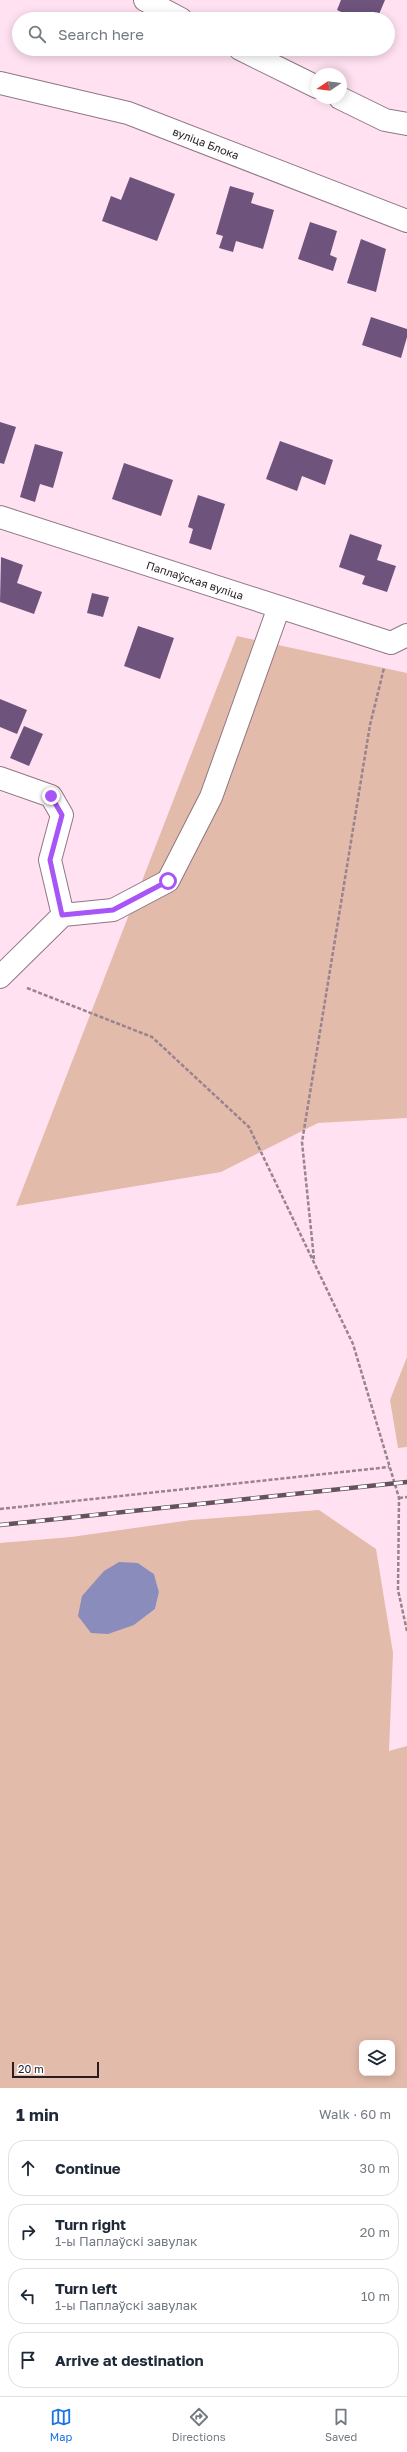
<!DOCTYPE html>
<html lang="en">
<head>
<meta charset="utf-8">
<style>
  :root { --surface:#fff; --page:#f6f6f7; --text:#1f2937; --muted:#747a83; --line:#e0e1e3; --accent:#1a73e8 }
  body { margin:0; font-family:"Golos Text",sans-serif; background:var(--page); color:var(--text) }
  .controls { position:absolute; right:12px; bottom:12px; display:grid; overflow:hidden; border-radius:8px; box-shadow:0 2px 10px #0003 }
  .controls button { width:36px; height:36px; display:grid; place-items:center; padding:0; border:0; border-bottom:1px solid var(--line); background:var(--surface); color:var(--text); font:20px sans-serif }
  .compass { position:absolute; left:311px; top:68px; width:36px; height:36px; border-radius:50%; background:var(--surface); box-shadow:0 2px 10px #0003; rotate:257deg }
  .scale { position:absolute; left:12px; bottom:10px; width:87px; box-sizing:border-box; padding-left:4px; border:2px solid #271c22; border-top:0; font-size:11px; line-height:14px; white-space:nowrap; color:#271c22; -webkit-text-stroke:3px #fff; paint-order:stroke }
  .stop { position:absolute; width:12px; height:12px; margin:-9px; border:3px solid #a855f7; border-radius:50%; background:#fff }
  .stop.end { background:#a855f7; border-color:#fff; box-shadow:0 1px 4px #0008 }
  .list { margin:0; padding:0; list-style:none }
  h2 { display:flex; justify-content:space-between; align-items:center; height:52px; margin:0; padding:0 16px; font-size:17px }
  h2 small { font-size:13px; font-weight:400; color:var(--muted) }
  .list li { display:grid; grid-template-columns:26px 1fr auto; gap:12px; align-items:center; box-sizing:border-box; height:56px; margin:0 8px 8px; padding:0 8px; border:1px solid var(--line); border-radius:16px }
  .list b { display:block; font-size:15px; white-space:nowrap }
  .list p { margin:0; font-size:13px; white-space:nowrap; color:var(--muted) }
  .list em { font-size:13px; font-style:normal; color:var(--muted) }
  .icon { flex:none; width:22px; height:22px; fill:none; stroke:currentColor; stroke-width:2; stroke-linecap:round; stroke-linejoin:round }
  .map { position:relative; flex:none; width:407px; height:2088px; overflow:hidden }
  .search { position:absolute; background:var(--surface); box-shadow:0 2px 10px #0003; left:12px; right:12px; top:12px; height:44px; display:flex; align-items:center; gap:10px; box-sizing:border-box; padding:0 14px; border-radius:22px; color:var(--muted); font-size:15px }
  .sheet { height:308px; background:var(--surface) }
  nav { display:flex; justify-content:space-around; align-items:center; box-sizing:border-box; height:56px; border-top:1px solid var(--line); background:var(--surface); font-size:11px; color:var(--muted) }
  nav a { display:grid; justify-items:center; gap:2px }
  nav .on { color:var(--accent) }
  .map>svg:first-child { display:block }
  .green { fill:#e3bbab; fill-rule:evenodd }
  .water { fill:#8a8cbc }
  .building { fill:#6e537d }
  .lines { fill:none; stroke-linecap:round; stroke-linejoin:round }
  .street-casing { stroke:#907685; stroke-width:24 }
  .path { stroke:#98838e; stroke-width:2.5; stroke-dasharray:4 2; stroke-linecap:butt }
  .street { stroke:#fff; stroke-width:22 }
  .rail-casing { stroke:#64535c; stroke-width:4.5 }
  .rail { stroke:#fff; stroke-width:3; stroke-dasharray:9; stroke-linecap:butt }
  .route { stroke:#a855f7; stroke-width:5 }
  .labels { text-anchor:middle; dominant-baseline:central; stroke-width:4; stroke-linejoin:round; paint-order:stroke }
  .street-label { font-size:11px; fill:#271c22; stroke:#fff }
</style>
</head>
<body>
<div class="map">
<svg width="407" height="2088" viewBox="0 0 407 2088">
  <rect width="100%" height="100%" fill="#ffe1f2"/>
  <path class="green" d="M237 636 407 673V1118L318 1123 221 1172 16 1206Z
    M407 1357V1447L398 1448 390 1400Z
    M319 1510 376 1549 393 1653 389 1751 407 1746V2088H0V1543L71 1537 191 1520ZM138 1563 154 1574 159 1592 155 1609 134 1625ZM362 2043H392V2073H362Z"/>
  <path class="water" d="M119 1562 138 1563 154 1574 159 1592 155 1609 134 1625 108 1634 91 1633 78 1616 82 1596 104 1571Z"/>
  <path class="building" d="M341 0H385L377 19H356L337 10Z
    M130 177 175 194 157 241 102 221 111 196 121 200Z
    M230 186 254 193 251 203 274 210 263 249 236 241 233 252 219 248 223 236 216 234Z
    M310 222 337 231 330 255 337 258 333 271 298 259Z
    M361 239 386 249 376 292 347 283Z
    M371 317 407 329V337L401 358 362 345Z
    M0 422 16 427 4 464 0 463Z
    M280 441 333 460 325 485 302 476 297 491 266 479Z
    M35 444 63 452 53 488 40 484 35 502 20 497Z
    M124 463 173 480 161 516 112 499Z
    M198 495 225 504 211 550 189 543 193 529 188 527Z
    M350 534 382 545 377 560 396 566 387 592 362 584 365 576 339 567Z
    M1 557 23 565 17 583 42 592 34 614 0 602Z
    M92 593 109 597 103 617 87 613Z
    M138 626 174 638 160 679 124 666Z
    M0 699 27 710 17 734 0 727Z
    M24 726 43 734 29 766 10 758Z"/>
  <g class="lines">
    <g class="street-casing">
      <path id="street" d="M145 0 181 19
        M240 49 317 87
        M0 83 128 113 407 221
        M340 98 385 120 407 124
        M0 517 391 643 407 635
        M0 778 51 796 62 815 50 860 63 915 0 977
        M63 915 113 910 168 881 211 797 279 607"/>
    </g>
    <path class="path" d="M27 988 152 1037 249 1127 353 1344 399 1498 398 1590 407 1631
      M314 1259 302 1142 370 725 384 668
      M399 1498 407 1497
      M0 1509 389 1467"/>
    <use href="#street" class="street"/>
    <g class="rail-casing">
      <path id="rail" d="M0 1525 407 1482"/>
    </g>
    <use href="#rail" class="rail"/>
  </g>
  <g class="lines">
    <path class="route" d="M51 796 62 815 50 860 62 915 113 910 168 881"/>
  </g>
  <g class="labels">
    <g class="street-label">
      <text transform="translate(206 143) rotate(21)">вуліца Блока</text>
      <text transform="translate(195 580) rotate(18)">Паплаўская вуліца</text>
    </g>
  </g>
</svg>
<div class="controls">
<button><svg class="icon" aria-label="layers" viewBox="0 0 24 24"><path d="M12 4l9 5-9 5-9-5zM3 14l9 5 9-5"/></svg></button>
</div>
<svg class="compass" viewBox="-18 -18 36 36"><path d="M0-13l5 13h-10z" fill="#e53935"/><path d="M0 13l5-13h-10z" fill="#747a83"/></svg>
<div class="scale">20 m</div>
<div class="stop" style="left:168px;top:881px"></div>
<div class="stop end" style="left:51px;top:796px"></div>
<div class="search"><svg class="icon" aria-label="search" viewBox="0 0 24 24"><circle cx="10" cy="10" r="6"/><path d="M15 15l6 6"/></svg>Search here</div>
</div>
<section class="sheet">
<h2>1 min<small>Walk · 60 m</small></h2>
<ul class="list">
<li><svg class="icon" aria-label="ahead" viewBox="0 0 24 24"><path d="M12 20V5M6 11l6-6 6 6"/></svg><div><b>Continue</b></div><em>30 m</em></li>
<li><svg class="icon" aria-label="right" viewBox="0 0 24 24"><path d="M7 20v-9h11M14 6l5 5-5 5"/></svg><div><b>Turn right</b><p>1-ы Паплаўскі завулак</p></div><em>20 m</em></li>
<li><svg class="icon" aria-label="left" viewBox="0 0 24 24"><path d="M17 20v-9H6M10 6l-5 5 5 5"/></svg><div><b>Turn left</b><p>1-ы Паплаўскі завулак</p></div><em>10 m</em></li>
<li><svg class="icon" aria-label="arrive" viewBox="0 0 24 24"><path d="M6 21V4h12l-3 4 3 4H6"/></svg><div><b>Arrive at destination</b></div></li>
</ul>
</section>
<nav>
<a class="on"><svg class="icon" aria-label="map" viewBox="0 0 24 24"><path d="M3 6l6-2 6 2 6-2v14l-6 2-6-2-6 2zM9 4v14M15 6v14"/></svg>Map</a>
<a><svg class="icon" aria-label="directions" viewBox="0 0 24 24"><path d="M12 3l9 9-9 9-9-9zM9 14v-3h6M13 9l2 2-2 2"/></svg>Directions</a>
<a><svg class="icon" aria-label="saved" viewBox="0 0 24 24"><path d="M7 4h10v16l-5-4-5 4z"/></svg>Saved</a>
</nav>
</body>
</html>
